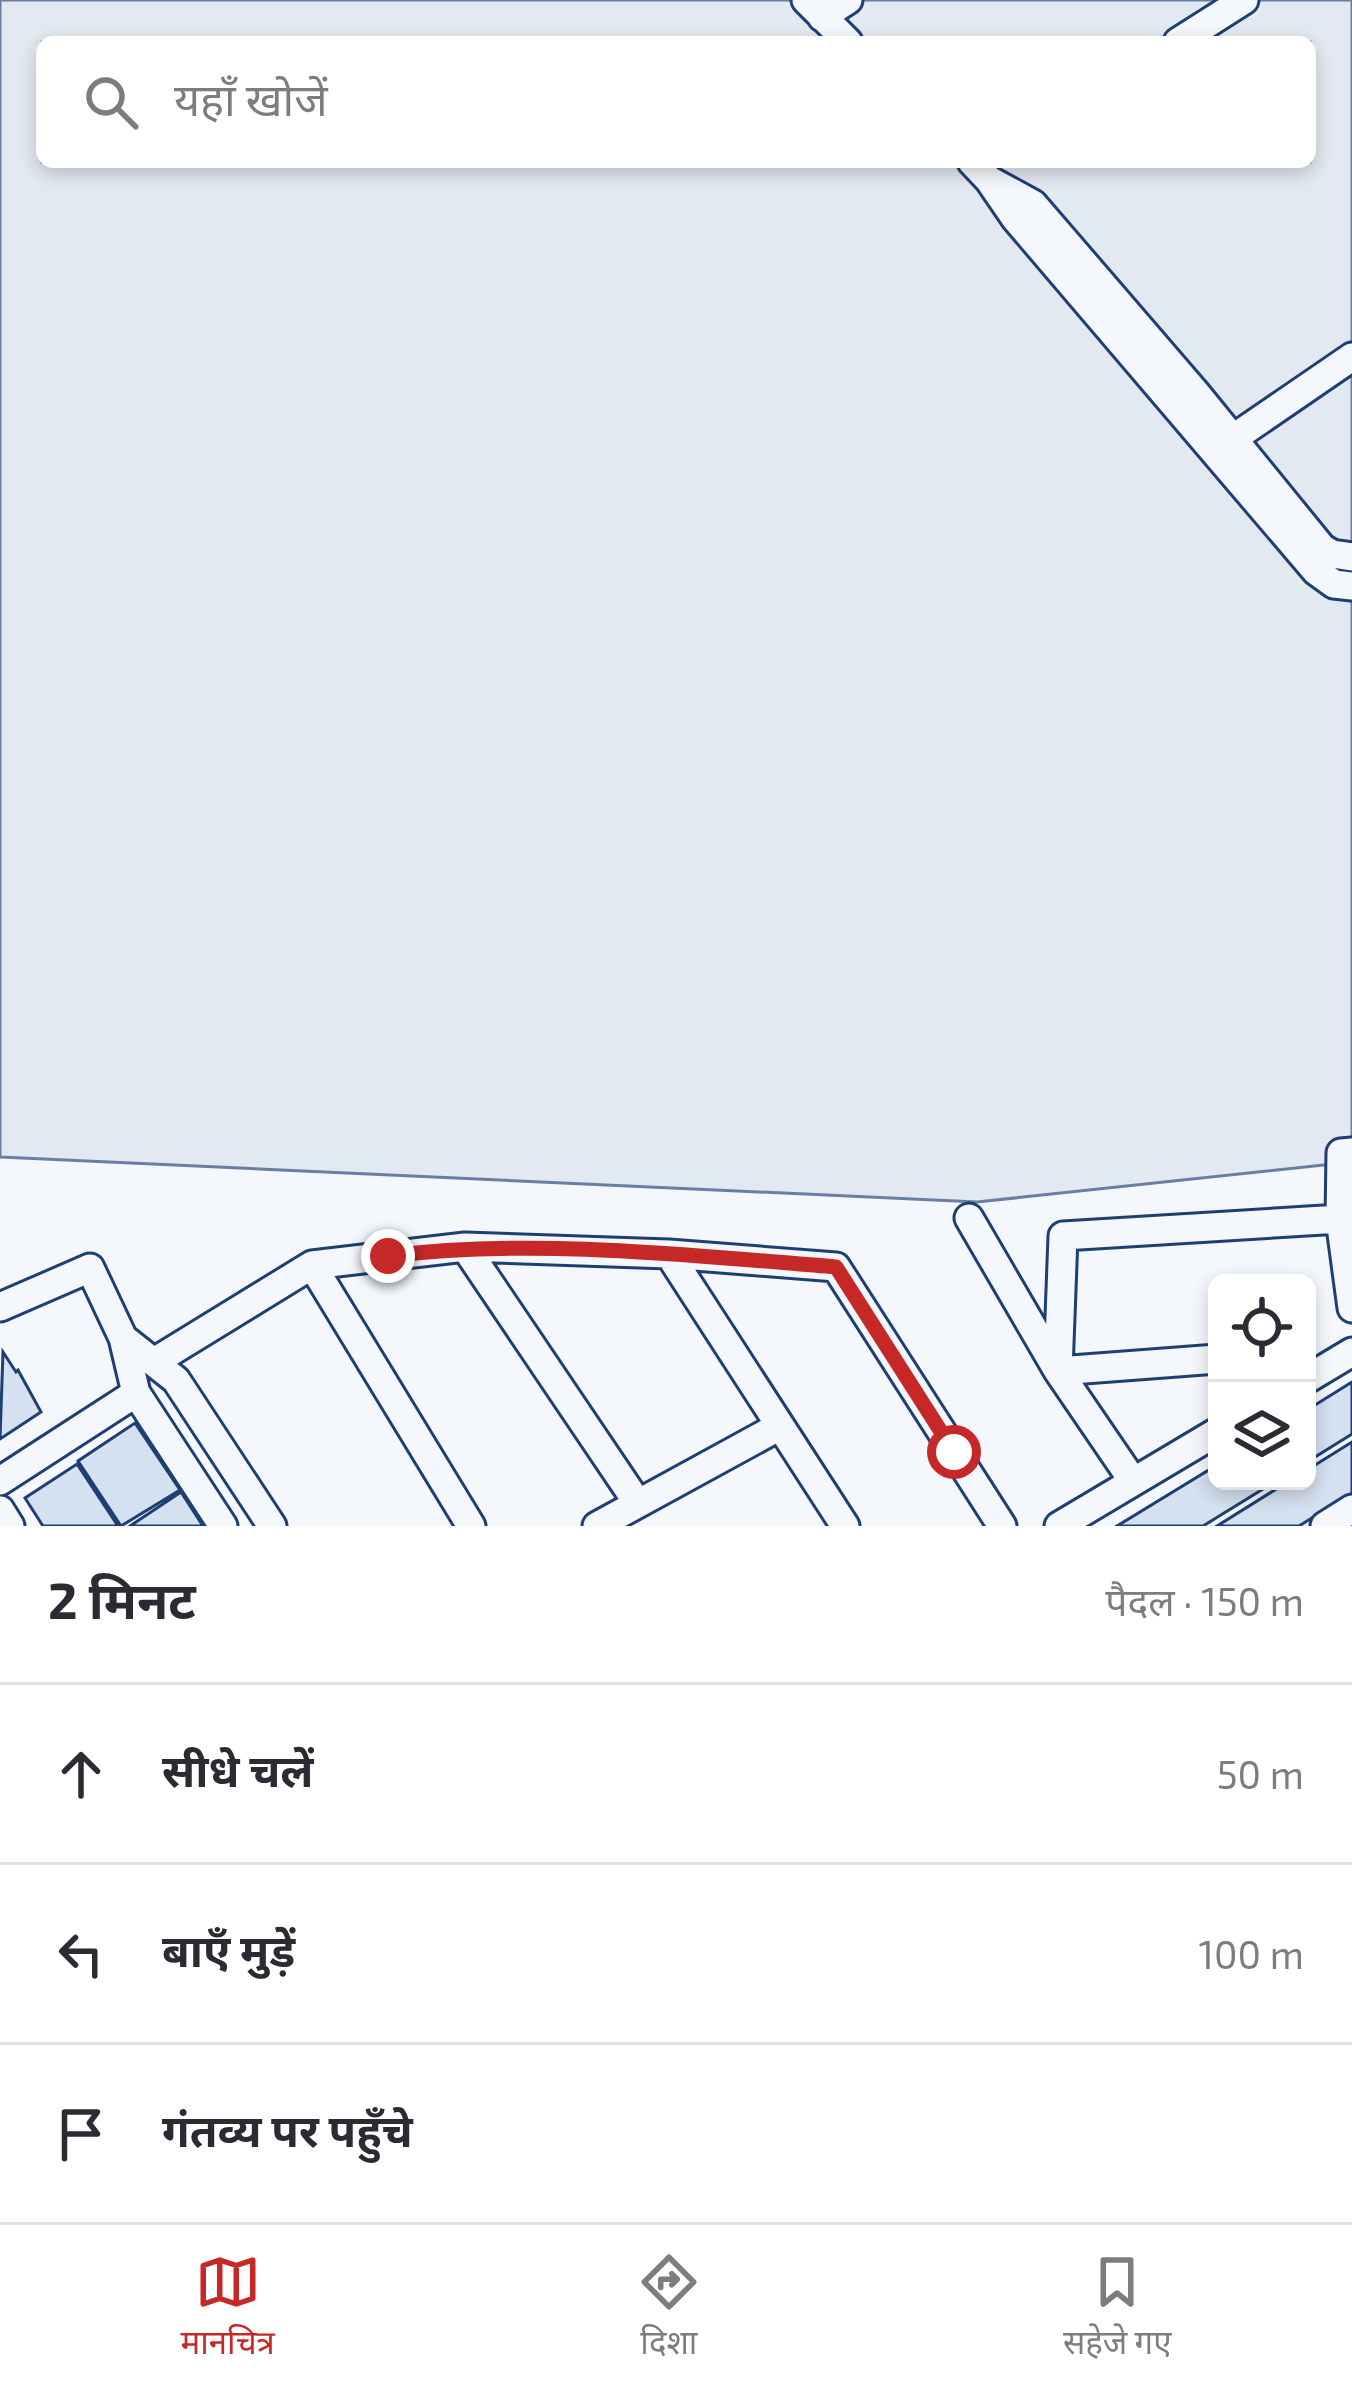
<!DOCTYPE html>
<html lang="hi">
<head>
<meta charset="utf-8">
<style>
  :root { --surface:#fff; --page:#f7f7f7; --text:#2b2b33; --muted:#7c7c81; --line:#e1e1e2; --accent:#c62828 }
  body { margin:0; font-family:"Exo 2","Noto Sans Devanagari",sans-serif; background:var(--page); color:var(--text) }
  .controls { position:absolute; right:36px; bottom:36px; display:grid; overflow:hidden; border-radius:18px; box-shadow:0 6px 18px #0003 }
  .controls button { width:108px; height:108px; display:grid; place-items:center; padding:0; border:0; border-bottom:3px solid var(--line); background:var(--surface); color:var(--text); font:60px sans-serif }
  .stop { position:absolute; width:36px; height:36px; margin:-27px; border:9px solid #c62828; border-radius:50%; background:#fff }
  .stop.end { background:#c62828; border-color:#fff; box-shadow:0 3px 12px #0008 }
  .list { margin:0; padding:0; list-style:none }
  h2 { display:flex; justify-content:space-between; align-items:center; height:156px; margin:0; padding:0 48px; font-size:51px }
  h2 small { font-size:39px; font-weight:400; color:var(--muted) }
  .list li { display:grid; grid-template-columns:78px 1fr auto; gap:36px; align-items:center; box-sizing:border-box; height:180px; padding:0 48px; border-top:3px solid var(--line) }
  .list b { display:block; font-size:45px; white-space:nowrap }
  .list em { font-size:39px; font-style:normal; color:var(--muted) }
  .icon { flex:none; width:66px; height:66px; fill:none; stroke:currentColor; stroke-width:2; stroke-linecap:round; stroke-linejoin:round }
  .map { position:relative; flex:none; width:1352px; height:1526px; overflow:hidden }
  .search { position:absolute; background:var(--surface); box-shadow:0 6px 18px #0003; left:36px; right:36px; top:36px; height:132px; display:flex; align-items:center; gap:30px; box-sizing:border-box; padding:0 42px; border-radius:18px; color:var(--muted); font-size:45px }
  .sheet { height:696px; background:var(--surface) }
  nav { display:flex; justify-content:space-around; align-items:center; box-sizing:border-box; height:168px; border-top:3px solid var(--line); background:var(--surface); font-size:33px; color:var(--muted) }
  nav a { display:grid; justify-items:center; gap:6px }
  nav .on { color:var(--accent) }
  .map>svg:first-child { display:block }
  .green { fill:#e3e9f0; stroke:#687fa3; stroke-width:3; fill-rule:evenodd }
  .building { fill:#d5e0f0; stroke:#1d3f73; stroke-width:3 }
  .lines { fill:none; stroke-linecap:round; stroke-linejoin:round }
  .street-casing { stroke:#1d3f73; stroke-width:33 }
  .street { stroke:#f4f7fb; stroke-width:27 }
  .route { stroke:#c62828; stroke-width:15 }
</style>
</head>
<body>
<div class="map">
<svg width="1352" height="1526" viewBox="0 0 1352 1526">
  <rect width="100%" height="100%" fill="#f4f7fb"/>
  <path class="green" d="M0 0H1352V1162L977 1202 0 1157ZM42 42H1310V162H42Z"/>
  <path class="building" d="M3 1352 16 1372 18 1370 41 1412 0 1439Z
    M1352 1382V1434L1307 1462V1410Z
    M135 1423 180 1490 121 1526 78 1461Z
    M1352 1442V1493L1299 1526H1217L1289 1481H1307V1470Z
    M77 1464 118 1526H43L25 1498Z
    M1217 1465V1481H1276L1203 1526H1117Z
    M181 1492 203 1526H130Z"/>
  <g class="lines">
    <g class="street-casing">
      <path id="street" d="M806 0 848 42
        M822 17 848 0
        M1178 42 1244 0
        M972 162 989 180 1015 218 1316 571 1334 584 1352 586
        M989 180 1033 204 1195 392 1322 548 1332 554 1352 557
        M1222 446 1352 357
        M1352 1152 1341 1153 1340 1219 1352 1308
        M969 1218 1058 1371 1133 1481
        M465 1247 637 1502
        M669 1254 845 1526
        M0 1307 90 1268 123 1338 136 1393 223 1526
        M123 1338 176 1380 272 1526
        M1217 1359 1058 1371 1063 1236 1340 1219
        M154 1362 312 1265
        M1307 1379 1352 1352
        M0 1481 136 1393
        M0 1510 10 1526
        M471 1526 312 1265 465 1247 669 1254 836 1267 1002 1526
        M597 1526 780 1426
        M1059 1526 1217 1432
        M1325 1526 1352 1509"/>
    </g>
    <use href="#street" class="street"/>
  </g>
  <g class="lines">
    <path class="route" d="M388 1256C536 1238 688 1255 836 1267L954 1452"/>
  </g>
</svg>
<div class="controls">
<button><svg class="icon" aria-label="locate" viewBox="0 0 24 24"><circle cx="12" cy="12" r="6"/><path d="M12 2v4M12 18v4M2 12h4M18 12h4"/></svg></button>
<button><svg class="icon" aria-label="layers" viewBox="0 0 24 24"><path d="M12 4l9 5-9 5-9-5zM3 14l9 5 9-5"/></svg></button>
</div>
<div class="stop" style="left:954px;top:1452px"></div>
<div class="stop end" style="left:388px;top:1256px"></div>
<div class="search"><svg class="icon" aria-label="search" viewBox="0 0 24 24"><circle cx="10" cy="10" r="6"/><path d="M15 15l6 6"/></svg>यहाँ खोजें</div>
</div>
<section class="sheet">
<h2>2 मिनट<small>पैदल · 150 m</small></h2>
<ul class="list">
<li><svg class="icon" aria-label="ahead" viewBox="0 0 24 24"><path d="M12 20V5M6 11l6-6 6 6"/></svg><div><b>सीधे चलें</b></div><em>50 m</em></li>
<li><svg class="icon" aria-label="left" viewBox="0 0 24 24"><path d="M17 20v-9H6M10 6l-5 5 5 5"/></svg><div><b>बाएँ मुड़ें</b></div><em>100 m</em></li>
<li><svg class="icon" aria-label="arrive" viewBox="0 0 24 24"><path d="M6 21V4h12l-3 4 3 4H6"/></svg><div><b>गंतव्य पर पहुँचे</b></div></li>
</ul>
</section>
<nav>
<a class="on"><svg class="icon" aria-label="map" viewBox="0 0 24 24"><path d="M3 6l6-2 6 2 6-2v14l-6 2-6-2-6 2zM9 4v14M15 6v14"/></svg>मानचित्र</a>
<a><svg class="icon" aria-label="directions" viewBox="0 0 24 24"><path d="M12 3l9 9-9 9-9-9zM9 14v-3h6M13 9l2 2-2 2"/></svg>दिशा</a>
<a><svg class="icon" aria-label="saved" viewBox="0 0 24 24"><path d="M7 4h10v16l-5-4-5 4z"/></svg>सहेजे गए</a>
</nav>
</body>
</html>
